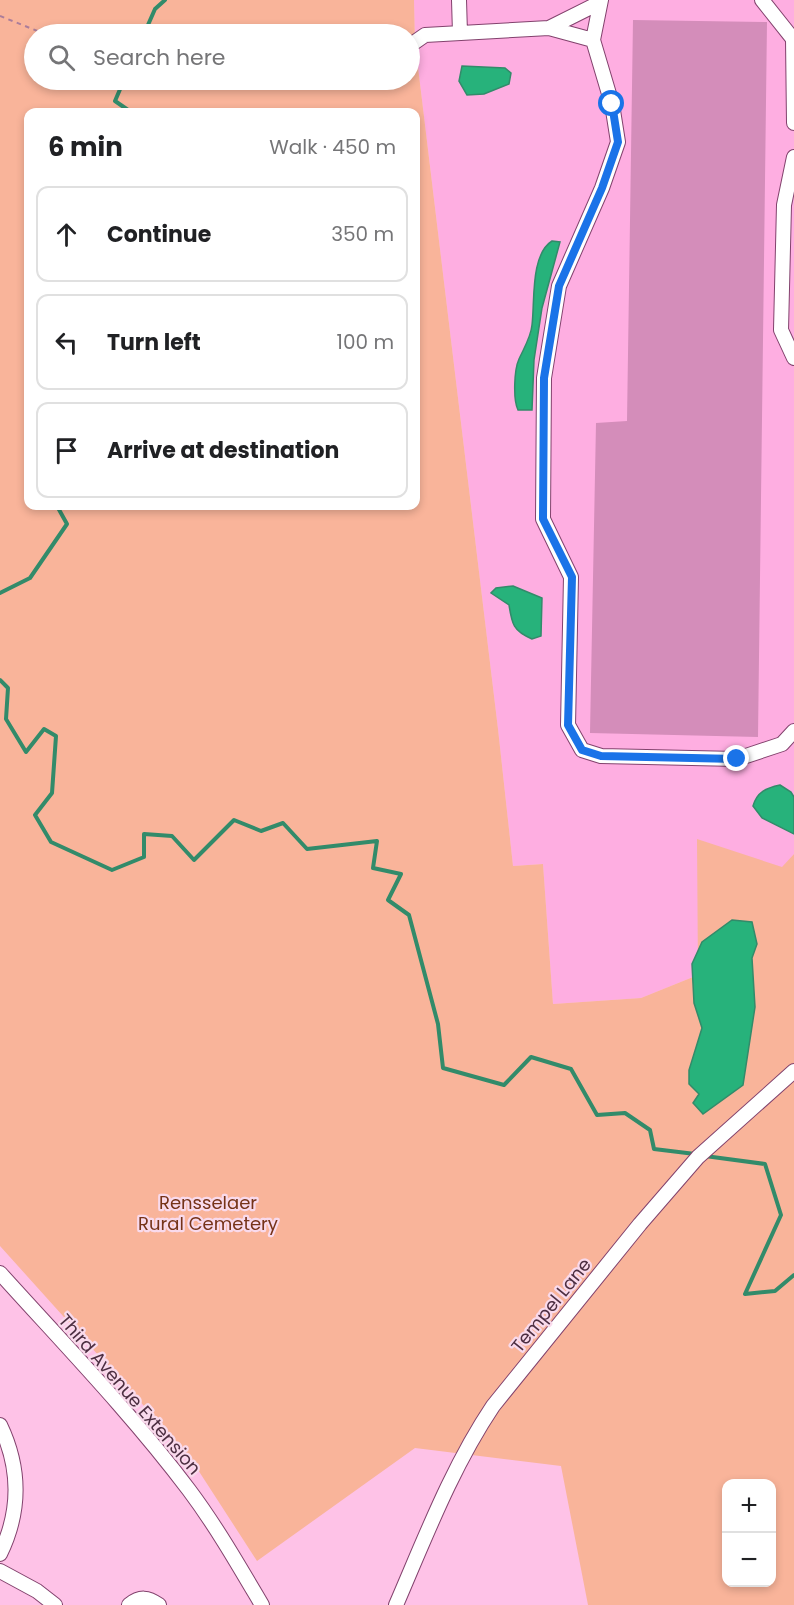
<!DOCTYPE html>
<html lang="en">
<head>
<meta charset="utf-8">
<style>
  :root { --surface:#fff; --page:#f2f2f2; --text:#202124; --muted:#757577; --line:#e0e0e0 }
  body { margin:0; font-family:Poppins,sans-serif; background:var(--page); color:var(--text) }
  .controls { position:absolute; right:18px; bottom:18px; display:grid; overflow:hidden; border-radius:12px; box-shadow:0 3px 9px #0003 }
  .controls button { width:54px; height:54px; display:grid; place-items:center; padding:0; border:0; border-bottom:2px solid var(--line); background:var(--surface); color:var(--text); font:30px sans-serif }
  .stop { position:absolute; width:18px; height:18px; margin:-14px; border:4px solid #1a73e8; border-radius:50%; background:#fff }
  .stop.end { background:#1a73e8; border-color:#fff; box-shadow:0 2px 6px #0008 }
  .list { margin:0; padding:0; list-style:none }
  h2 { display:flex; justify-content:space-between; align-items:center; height:78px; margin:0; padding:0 24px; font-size:26px }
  h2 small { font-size:20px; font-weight:400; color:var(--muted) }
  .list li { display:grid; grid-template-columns:39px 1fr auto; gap:18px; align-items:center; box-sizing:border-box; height:96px; margin:0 12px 12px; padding:0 12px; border:2px solid var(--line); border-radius:12px }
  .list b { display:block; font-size:22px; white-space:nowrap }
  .list em { font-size:20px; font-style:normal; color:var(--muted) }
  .icon { flex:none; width:33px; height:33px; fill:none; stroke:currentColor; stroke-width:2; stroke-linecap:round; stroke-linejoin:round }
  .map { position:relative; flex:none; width:794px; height:1605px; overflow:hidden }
  .search { position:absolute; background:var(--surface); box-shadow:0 3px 9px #0003; left:24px; top:24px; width:396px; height:66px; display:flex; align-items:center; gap:15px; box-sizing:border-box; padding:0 21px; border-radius:33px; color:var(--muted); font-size:22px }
  .panel { position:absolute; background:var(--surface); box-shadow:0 3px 9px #0003; left:24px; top:108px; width:396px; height:402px; border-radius:12px }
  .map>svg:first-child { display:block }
  .built { fill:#feaee1 }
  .green { fill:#f9b49a; fill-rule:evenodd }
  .water { fill:#27b27b; stroke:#328b6a; stroke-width:1.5 }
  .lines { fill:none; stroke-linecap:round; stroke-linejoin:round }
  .stream { stroke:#328b6a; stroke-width:4 }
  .building { fill:#d48dba }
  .minor-casing { stroke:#82426d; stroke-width:16 }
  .path { stroke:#ab7d9a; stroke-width:2; stroke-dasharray:4.5 4.5; stroke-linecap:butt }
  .minor { stroke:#fff; stroke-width:14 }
  .route { stroke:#1a73e8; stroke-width:8 }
  .labels { text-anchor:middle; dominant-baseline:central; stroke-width:4.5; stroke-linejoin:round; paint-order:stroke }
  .park-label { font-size:18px; fill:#763318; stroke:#f9daec }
  .street-label { font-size:18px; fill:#4d2f42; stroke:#f9daec }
</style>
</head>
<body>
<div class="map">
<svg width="794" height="1605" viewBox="0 0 794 1605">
  <rect width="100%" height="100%" fill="#fec2e7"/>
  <path class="built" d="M414 0H794V854L698 975 641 998 553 1004 543 864 513 866 498 729 415 42Z"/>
  <path class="green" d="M0 0H414L415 42 498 729 513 866 543 864 553 1004 641 998 698 975 697 839 782 867 794 854V1605H588L561 1466 415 1448 257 1561 189 1456 0 1246ZM34 34H410V80H34ZM28 112H416V506H28ZM726 1484H772V1582H726Z"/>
  <path class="water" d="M462 66 505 68 511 73 509 84 484 94 467 95 459 81Z
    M552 241 560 242 542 308 534 360 532 410H518C513 400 514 370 519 359 524 348 531 337 532 325 535 302 530 255 552 241Z
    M513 586 542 598 541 636 532 639C513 631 512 624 509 605L491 593 496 588Z
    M780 785 791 792 794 797V834L762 818 753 806C757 792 766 788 780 785Z
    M732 920 752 922 757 944 752 958 755 1007 743 1085 703 1114 693 1103 699 1094 689 1084V1070L702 1028 694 1003 692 964 702 942Z"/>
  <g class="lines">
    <path class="stream" d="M144 34 155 9 165 0
      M124 80 115 101 131 112
      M0 593 30 578 67 524 57 506
      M0 680 8 688 6 719 26 752 44 729 56 736 52 793 35 815 51 842 112 870 144 857V834L172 836 194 860 234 820 261 831 283 823 307 849 377 841 373 868 401 874 388 900 409 915 438 1024 443 1068 504 1085 531 1057 571 1069 597 1115 625 1113 650 1130 654 1149 695 1154
      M705 1156 765 1164 781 1215 745 1294 775 1291 794 1275"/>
  </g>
  <path class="building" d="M633 20 767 22 758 737 590 733 596 423 627 421Z"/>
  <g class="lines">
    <g class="minor-casing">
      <path id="minor" d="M459 0 460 33
        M601 0 593 40 612 104 618 142 602 188 559 286 544 378 543 519 571 577 568 725 582 750 601 756 737 759 782 744 794 731
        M762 0 793 39 794 123
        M549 28 599 3
        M415 42 425 35 549 28 593 40
        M794 157 784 205 781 330 794 358
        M0 1273C64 1344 131 1413 189 1490 216 1526 239 1566 262 1605
        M0 1425C21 1469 21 1511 0 1554
        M0 1571 37 1591 55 1605
        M129 1605C140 1596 148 1597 159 1605
        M396 1605C425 1538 452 1467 493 1406L640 1224 698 1157 794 1071"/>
    </g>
    <path class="path" d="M0 16 45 34
      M169 80 183 83 205 80"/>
    <use href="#minor" class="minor"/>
  </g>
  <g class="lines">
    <path class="route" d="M612 104 618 142 602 188 559 286 544 378 543 519 572 577 568 725 582 750 601 756 737 759"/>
  </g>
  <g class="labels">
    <g class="park-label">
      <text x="208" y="1202">Rensselaer<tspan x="208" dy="21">Rural Cemetery</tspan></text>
    </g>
    <g class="street-label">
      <text transform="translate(551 1305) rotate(-51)">Tempel Lane</text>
      <text transform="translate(130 1394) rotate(49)">Third Avenue Extension</text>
    </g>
  </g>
</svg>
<div class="controls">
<button>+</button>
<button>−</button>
</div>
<div class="stop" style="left:612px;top:104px"></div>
<div class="stop end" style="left:737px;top:759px"></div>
<div class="search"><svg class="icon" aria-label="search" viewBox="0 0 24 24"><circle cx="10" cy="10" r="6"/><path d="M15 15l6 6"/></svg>Search here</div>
<section class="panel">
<h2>6 min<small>Walk · 450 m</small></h2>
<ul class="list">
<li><svg class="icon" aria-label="ahead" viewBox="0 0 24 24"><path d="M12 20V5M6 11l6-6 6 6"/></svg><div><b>Continue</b></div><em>350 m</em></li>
<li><svg class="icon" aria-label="left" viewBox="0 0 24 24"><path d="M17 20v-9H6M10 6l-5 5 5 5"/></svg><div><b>Turn left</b></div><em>100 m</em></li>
<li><svg class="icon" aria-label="arrive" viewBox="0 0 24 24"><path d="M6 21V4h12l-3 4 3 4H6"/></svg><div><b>Arrive at destination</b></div></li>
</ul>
</section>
</div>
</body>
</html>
